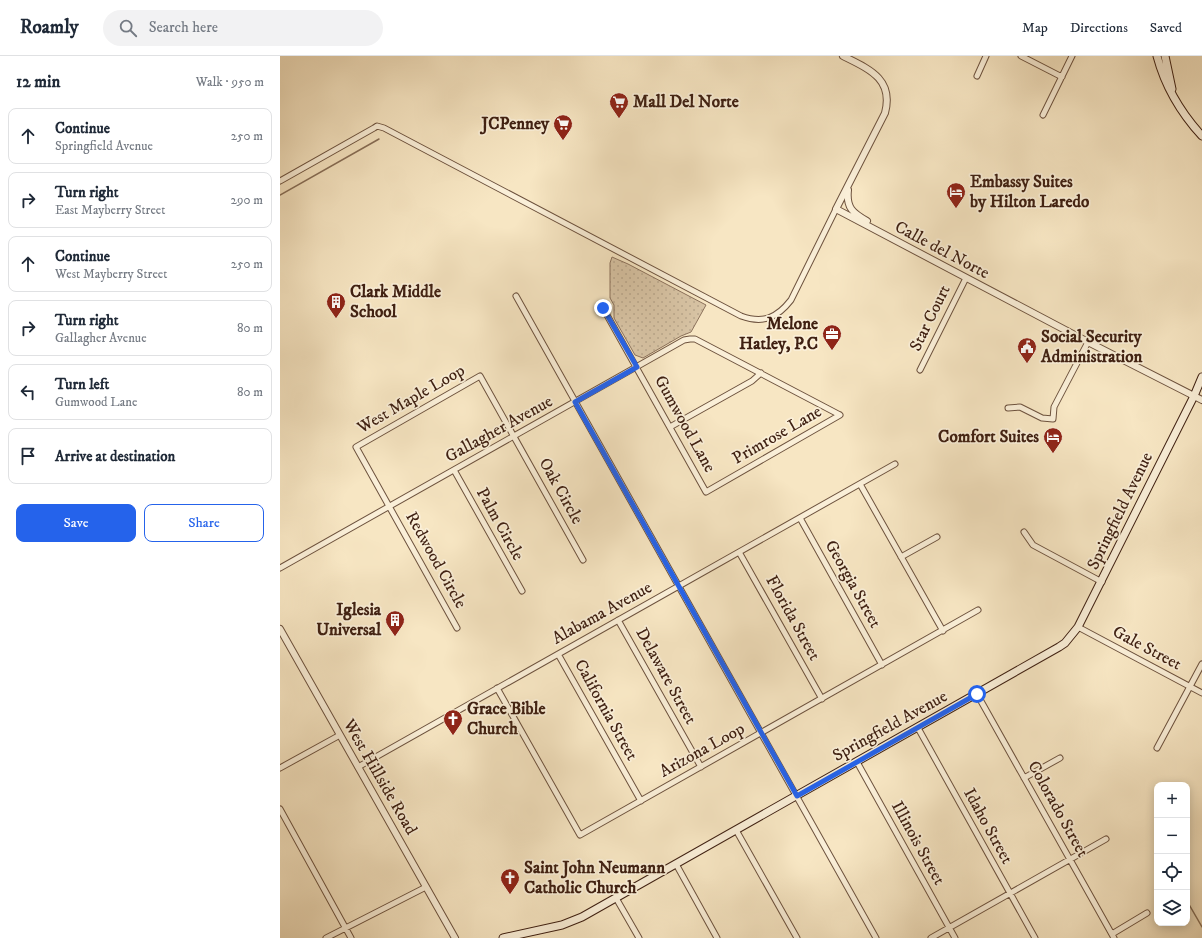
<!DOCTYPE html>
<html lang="en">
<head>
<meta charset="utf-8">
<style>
  :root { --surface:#fff; --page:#f2f2f3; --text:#1f2937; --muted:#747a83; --line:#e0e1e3; --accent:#2563eb }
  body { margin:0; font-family:"IM FELL DW Pica",serif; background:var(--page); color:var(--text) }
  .controls { position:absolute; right:12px; bottom:12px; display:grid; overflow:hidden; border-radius:8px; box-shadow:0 2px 10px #0003 }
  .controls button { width:36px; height:36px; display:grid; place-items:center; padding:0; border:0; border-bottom:1px solid var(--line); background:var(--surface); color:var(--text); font:20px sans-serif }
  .stop { position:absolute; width:12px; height:12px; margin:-9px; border:3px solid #2563eb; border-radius:50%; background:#fff }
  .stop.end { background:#2563eb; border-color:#fff; box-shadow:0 1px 4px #0008 }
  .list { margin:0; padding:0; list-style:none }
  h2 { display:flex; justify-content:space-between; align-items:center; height:52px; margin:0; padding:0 16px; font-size:17px }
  h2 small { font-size:13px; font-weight:400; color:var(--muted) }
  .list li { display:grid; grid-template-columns:26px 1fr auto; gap:12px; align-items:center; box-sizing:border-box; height:56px; margin:0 8px 8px; padding:0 8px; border:1px solid var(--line); border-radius:8px }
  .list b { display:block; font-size:15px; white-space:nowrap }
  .list p { margin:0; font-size:13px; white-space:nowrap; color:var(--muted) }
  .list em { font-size:13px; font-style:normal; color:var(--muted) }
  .actions { display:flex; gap:8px; padding:12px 16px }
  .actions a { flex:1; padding:9px 0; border:1px solid var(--accent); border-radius:8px; text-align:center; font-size:14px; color:var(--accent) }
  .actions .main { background:var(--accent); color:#fff }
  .icon { flex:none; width:22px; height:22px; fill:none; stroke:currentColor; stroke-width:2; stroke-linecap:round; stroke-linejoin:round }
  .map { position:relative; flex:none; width:922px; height:882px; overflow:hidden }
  header { display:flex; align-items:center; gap:24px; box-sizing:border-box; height:56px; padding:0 20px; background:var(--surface); border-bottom:1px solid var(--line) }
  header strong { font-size:19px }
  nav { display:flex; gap:22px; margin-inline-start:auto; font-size:14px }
  .search { width:280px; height:36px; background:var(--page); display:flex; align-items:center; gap:10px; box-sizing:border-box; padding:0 14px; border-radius:22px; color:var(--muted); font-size:15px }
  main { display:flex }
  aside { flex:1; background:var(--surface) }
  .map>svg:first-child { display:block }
  .park { fill:url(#park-dots); stroke:#8c725c }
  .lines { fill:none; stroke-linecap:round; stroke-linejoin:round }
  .stream { stroke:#886f58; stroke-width:1.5 }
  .minor-casing { stroke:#6d523e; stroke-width:7 }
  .tertiary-casing { stroke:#6d523e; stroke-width:8 }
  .secondary-casing { stroke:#3f2012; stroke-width:9 }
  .minor { stroke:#faefd8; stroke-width:5 }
  .tertiary { stroke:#faefd8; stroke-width:6 }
  .secondary { stroke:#faefd8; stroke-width:7 }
  .route { stroke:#2563eb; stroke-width:5 }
  .labels { text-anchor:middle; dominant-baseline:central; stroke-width:3.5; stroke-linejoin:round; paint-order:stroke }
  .poi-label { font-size:17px; font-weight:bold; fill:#3f2012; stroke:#faefd8; text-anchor:start }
  .street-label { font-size:17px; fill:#3f2012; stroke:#faefd8 }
</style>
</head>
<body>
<header>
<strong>Roamly</strong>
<div class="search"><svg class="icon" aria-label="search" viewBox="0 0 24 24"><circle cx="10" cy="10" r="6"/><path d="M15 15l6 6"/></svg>Search here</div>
<nav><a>Map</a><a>Directions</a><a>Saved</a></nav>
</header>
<main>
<aside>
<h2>12 min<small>Walk · 950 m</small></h2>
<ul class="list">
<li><svg class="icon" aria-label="ahead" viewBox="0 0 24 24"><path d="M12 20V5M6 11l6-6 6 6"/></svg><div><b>Continue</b><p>Springfield Avenue</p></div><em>250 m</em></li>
<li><svg class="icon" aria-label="right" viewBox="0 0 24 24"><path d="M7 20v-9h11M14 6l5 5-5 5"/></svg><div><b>Turn right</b><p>East Mayberry Street</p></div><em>290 m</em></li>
<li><svg class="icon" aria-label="ahead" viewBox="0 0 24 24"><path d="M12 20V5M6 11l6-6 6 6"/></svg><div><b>Continue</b><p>West Mayberry Street</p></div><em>250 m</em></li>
<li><svg class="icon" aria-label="right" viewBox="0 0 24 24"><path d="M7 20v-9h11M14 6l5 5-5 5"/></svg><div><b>Turn right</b><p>Gallagher Avenue</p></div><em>80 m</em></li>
<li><svg class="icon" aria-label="left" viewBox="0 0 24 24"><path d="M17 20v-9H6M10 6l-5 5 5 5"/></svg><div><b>Turn left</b><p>Gumwood Lane</p></div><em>80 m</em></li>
<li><svg class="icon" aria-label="arrive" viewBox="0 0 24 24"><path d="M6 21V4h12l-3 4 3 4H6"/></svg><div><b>Arrive at destination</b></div></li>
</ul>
<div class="actions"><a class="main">Save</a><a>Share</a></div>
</aside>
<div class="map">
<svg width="922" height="882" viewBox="0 0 922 882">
  <defs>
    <pattern id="park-dots" width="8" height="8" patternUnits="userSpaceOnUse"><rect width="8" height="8" fill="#d8c4a5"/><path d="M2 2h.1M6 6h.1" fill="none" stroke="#baa88d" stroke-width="1.8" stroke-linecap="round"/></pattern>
  </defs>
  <rect width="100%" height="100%" fill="#f7e6c3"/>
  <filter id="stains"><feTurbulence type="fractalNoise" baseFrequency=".005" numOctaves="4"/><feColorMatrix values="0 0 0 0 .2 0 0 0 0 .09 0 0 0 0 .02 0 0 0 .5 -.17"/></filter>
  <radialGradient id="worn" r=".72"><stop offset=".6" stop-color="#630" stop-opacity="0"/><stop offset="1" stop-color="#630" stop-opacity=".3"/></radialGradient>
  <path class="park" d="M332 201 348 208 426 249 411 276 401 280 363 302 355 299 334 262V249L330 242V207Z"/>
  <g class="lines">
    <path class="stream" d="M0 139 99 83
      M907 845 922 871"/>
    <g class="minor-casing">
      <path id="minor" d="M741 0 782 21
        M697 20 706 0
        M763 59 792 0
        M0 125 94 72 97 70 104 72 461 260C483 268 497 262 511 244L556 153
        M236 240 596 882
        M323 252 426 436 560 359
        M640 314 686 222
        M728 352 740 351 762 362 773 363 774 351 808 286
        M390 371 472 325 481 317
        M174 414 242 535
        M580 428 663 575
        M520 462 602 609
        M744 476 753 489 822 526
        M459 496 542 643
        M621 501 657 481
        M0 512 404 284 410 283H415L560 359
        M338 564 421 711
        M798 571 922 637
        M177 572 76 391 200 320 303 504
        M278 598 361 745
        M217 632 300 779 698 554
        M697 638 834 882
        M638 672 755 882
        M877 692 922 608
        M577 706 675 882
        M78 711 615 408
        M0 712 60 679
        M744 722 780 702
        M0 753 71 882
        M456 774 517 882
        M396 808 437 882
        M336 842 359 882
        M832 878 867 857
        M46 882 146 831
        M651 882 826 783"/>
    </g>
    <g class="tertiary-casing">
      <path id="tertiary" d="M563 0C589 13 614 23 605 57L556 153 808 286 922 344
        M568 134C566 152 573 157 587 165
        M0 573 175 882"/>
    </g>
    <g class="secondary-casing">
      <path id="secondary" d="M877 0C885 30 901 57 922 80
        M885 0 892 33
        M223 882 282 869 302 861 779 591 785 587 798 571 914 340 922 321"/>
    </g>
    <use href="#minor" class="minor"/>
    <use href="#tertiary" class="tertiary"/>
    <use href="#secondary" class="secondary"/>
  </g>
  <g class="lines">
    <path class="route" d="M323 252 357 311 295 346 517 740 697 638"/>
  </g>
  <defs>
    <g id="supermarket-pin" transform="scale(1)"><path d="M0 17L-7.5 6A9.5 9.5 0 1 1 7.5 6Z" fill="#8f2418" stroke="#faefd8"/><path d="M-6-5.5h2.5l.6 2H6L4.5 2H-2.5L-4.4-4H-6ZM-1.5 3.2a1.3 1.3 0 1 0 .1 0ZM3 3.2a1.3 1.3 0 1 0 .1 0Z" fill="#fff"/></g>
    <g id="hotel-pin" transform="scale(1)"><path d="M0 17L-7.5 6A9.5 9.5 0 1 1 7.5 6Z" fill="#8f2418" stroke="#faefd8"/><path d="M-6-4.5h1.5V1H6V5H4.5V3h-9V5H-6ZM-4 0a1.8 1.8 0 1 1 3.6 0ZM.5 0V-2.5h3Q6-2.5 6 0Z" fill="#fff"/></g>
    <g id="building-pin" transform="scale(1)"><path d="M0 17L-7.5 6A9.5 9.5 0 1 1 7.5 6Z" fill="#8f2418" stroke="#faefd8"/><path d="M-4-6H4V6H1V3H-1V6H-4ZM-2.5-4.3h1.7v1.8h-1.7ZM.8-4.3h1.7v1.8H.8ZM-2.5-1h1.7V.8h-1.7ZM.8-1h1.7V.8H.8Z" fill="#fff"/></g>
    <g id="office-pin" transform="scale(1)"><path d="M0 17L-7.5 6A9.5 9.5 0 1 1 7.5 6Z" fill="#8f2418" stroke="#faefd8"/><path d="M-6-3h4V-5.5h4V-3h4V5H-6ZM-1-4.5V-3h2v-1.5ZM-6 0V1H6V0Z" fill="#fff"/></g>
    <g id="civic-pin" transform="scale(1)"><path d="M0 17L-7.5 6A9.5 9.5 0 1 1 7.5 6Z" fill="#8f2418" stroke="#faefd8"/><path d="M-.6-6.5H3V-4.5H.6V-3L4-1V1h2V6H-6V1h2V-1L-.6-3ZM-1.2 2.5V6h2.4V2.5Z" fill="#fff"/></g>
    <g id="church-pin" transform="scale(1)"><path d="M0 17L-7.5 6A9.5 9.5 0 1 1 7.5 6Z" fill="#8f2418" stroke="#faefd8"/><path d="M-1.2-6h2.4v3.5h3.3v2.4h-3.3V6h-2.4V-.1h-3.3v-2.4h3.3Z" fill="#fff"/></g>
  </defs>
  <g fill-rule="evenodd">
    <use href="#supermarket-pin" x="339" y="46"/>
    <use href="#supermarket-pin" x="283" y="68"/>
    <use href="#hotel-pin" x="676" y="136"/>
    <use href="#building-pin" x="56" y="246"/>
    <use href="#office-pin" x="552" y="278"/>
    <use href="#civic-pin" x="747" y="291"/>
    <use href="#hotel-pin" x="773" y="381"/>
    <use href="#building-pin" x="115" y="564"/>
    <use href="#church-pin" x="173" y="663"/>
    <use href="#church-pin" x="230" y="822"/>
  </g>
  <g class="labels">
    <g class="poi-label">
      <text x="353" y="46">Mall Del Norte</text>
      <text x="269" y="68" text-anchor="end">JCPenney</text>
      <text x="690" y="126">Embassy Suites<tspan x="690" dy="20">by Hilton Laredo</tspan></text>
      <text x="70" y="236">Clark Middle<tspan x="70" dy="20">School</tspan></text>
      <text x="538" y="268" text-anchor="end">Melone<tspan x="538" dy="20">Hatley, P.C</tspan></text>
      <text x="761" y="281">Social Security<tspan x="761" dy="20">Administration</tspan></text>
      <text x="759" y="381" text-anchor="end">Comfort Suites</text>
      <text x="101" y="554" text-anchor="end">Iglesia<tspan x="101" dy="20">Universal</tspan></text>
      <text x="187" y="653">Grace Bible<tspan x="187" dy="20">Church</tspan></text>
      <text x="244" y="812">Saint John Neumann<tspan x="244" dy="20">Catholic Church</tspan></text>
    </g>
    <g class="street-label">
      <text transform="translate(662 194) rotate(28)">Calle del Norte</text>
      <text transform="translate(650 262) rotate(-64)">Star Court</text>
      <text transform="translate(131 343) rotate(-30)">West Maple Loop</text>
      <text transform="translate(405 368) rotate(61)">Gumwood Lane</text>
      <text transform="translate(219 373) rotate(-29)">Gallagher Avenue</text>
      <text transform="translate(497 379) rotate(-30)">Primrose Lane</text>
      <text transform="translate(281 435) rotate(61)">Oak Circle</text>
      <text transform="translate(840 455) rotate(-64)">Springfield Avenue</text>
      <text transform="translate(220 468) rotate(61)">Palm Circle</text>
      <text transform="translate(156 504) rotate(61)">Redwood Circle</text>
      <text transform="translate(573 528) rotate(61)">Georgia Street</text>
      <text transform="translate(322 557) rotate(-29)">Alabama Avenue</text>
      <text transform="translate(513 562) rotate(61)">Florida Street</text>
      <text transform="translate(867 592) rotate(28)">Gale Street</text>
      <text transform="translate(386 620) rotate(61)">Delaware Street</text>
      <text transform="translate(326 654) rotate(61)">California Street</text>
      <text transform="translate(610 670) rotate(-29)">Springfield Avenue</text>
      <text transform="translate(422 694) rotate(-29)">Arizona Loop</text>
      <text transform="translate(100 721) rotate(60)">West Hillside Road</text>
      <text transform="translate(778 753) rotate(61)">Colorado Street</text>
      <text transform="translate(708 770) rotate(61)">Idaho Street</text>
      <text transform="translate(638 787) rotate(61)">Illinois Street</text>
    </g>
  </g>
  <rect width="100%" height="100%" filter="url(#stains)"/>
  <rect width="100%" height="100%" fill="url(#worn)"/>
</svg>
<div class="controls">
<button>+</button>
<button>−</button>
<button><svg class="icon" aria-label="locate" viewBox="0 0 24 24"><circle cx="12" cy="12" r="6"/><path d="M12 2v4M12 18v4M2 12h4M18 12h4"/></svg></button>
<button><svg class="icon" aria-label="layers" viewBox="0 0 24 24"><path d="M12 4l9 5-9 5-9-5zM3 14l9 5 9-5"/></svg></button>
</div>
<div class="stop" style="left:697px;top:638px"></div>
<div class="stop end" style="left:323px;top:252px"></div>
</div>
</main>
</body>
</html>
